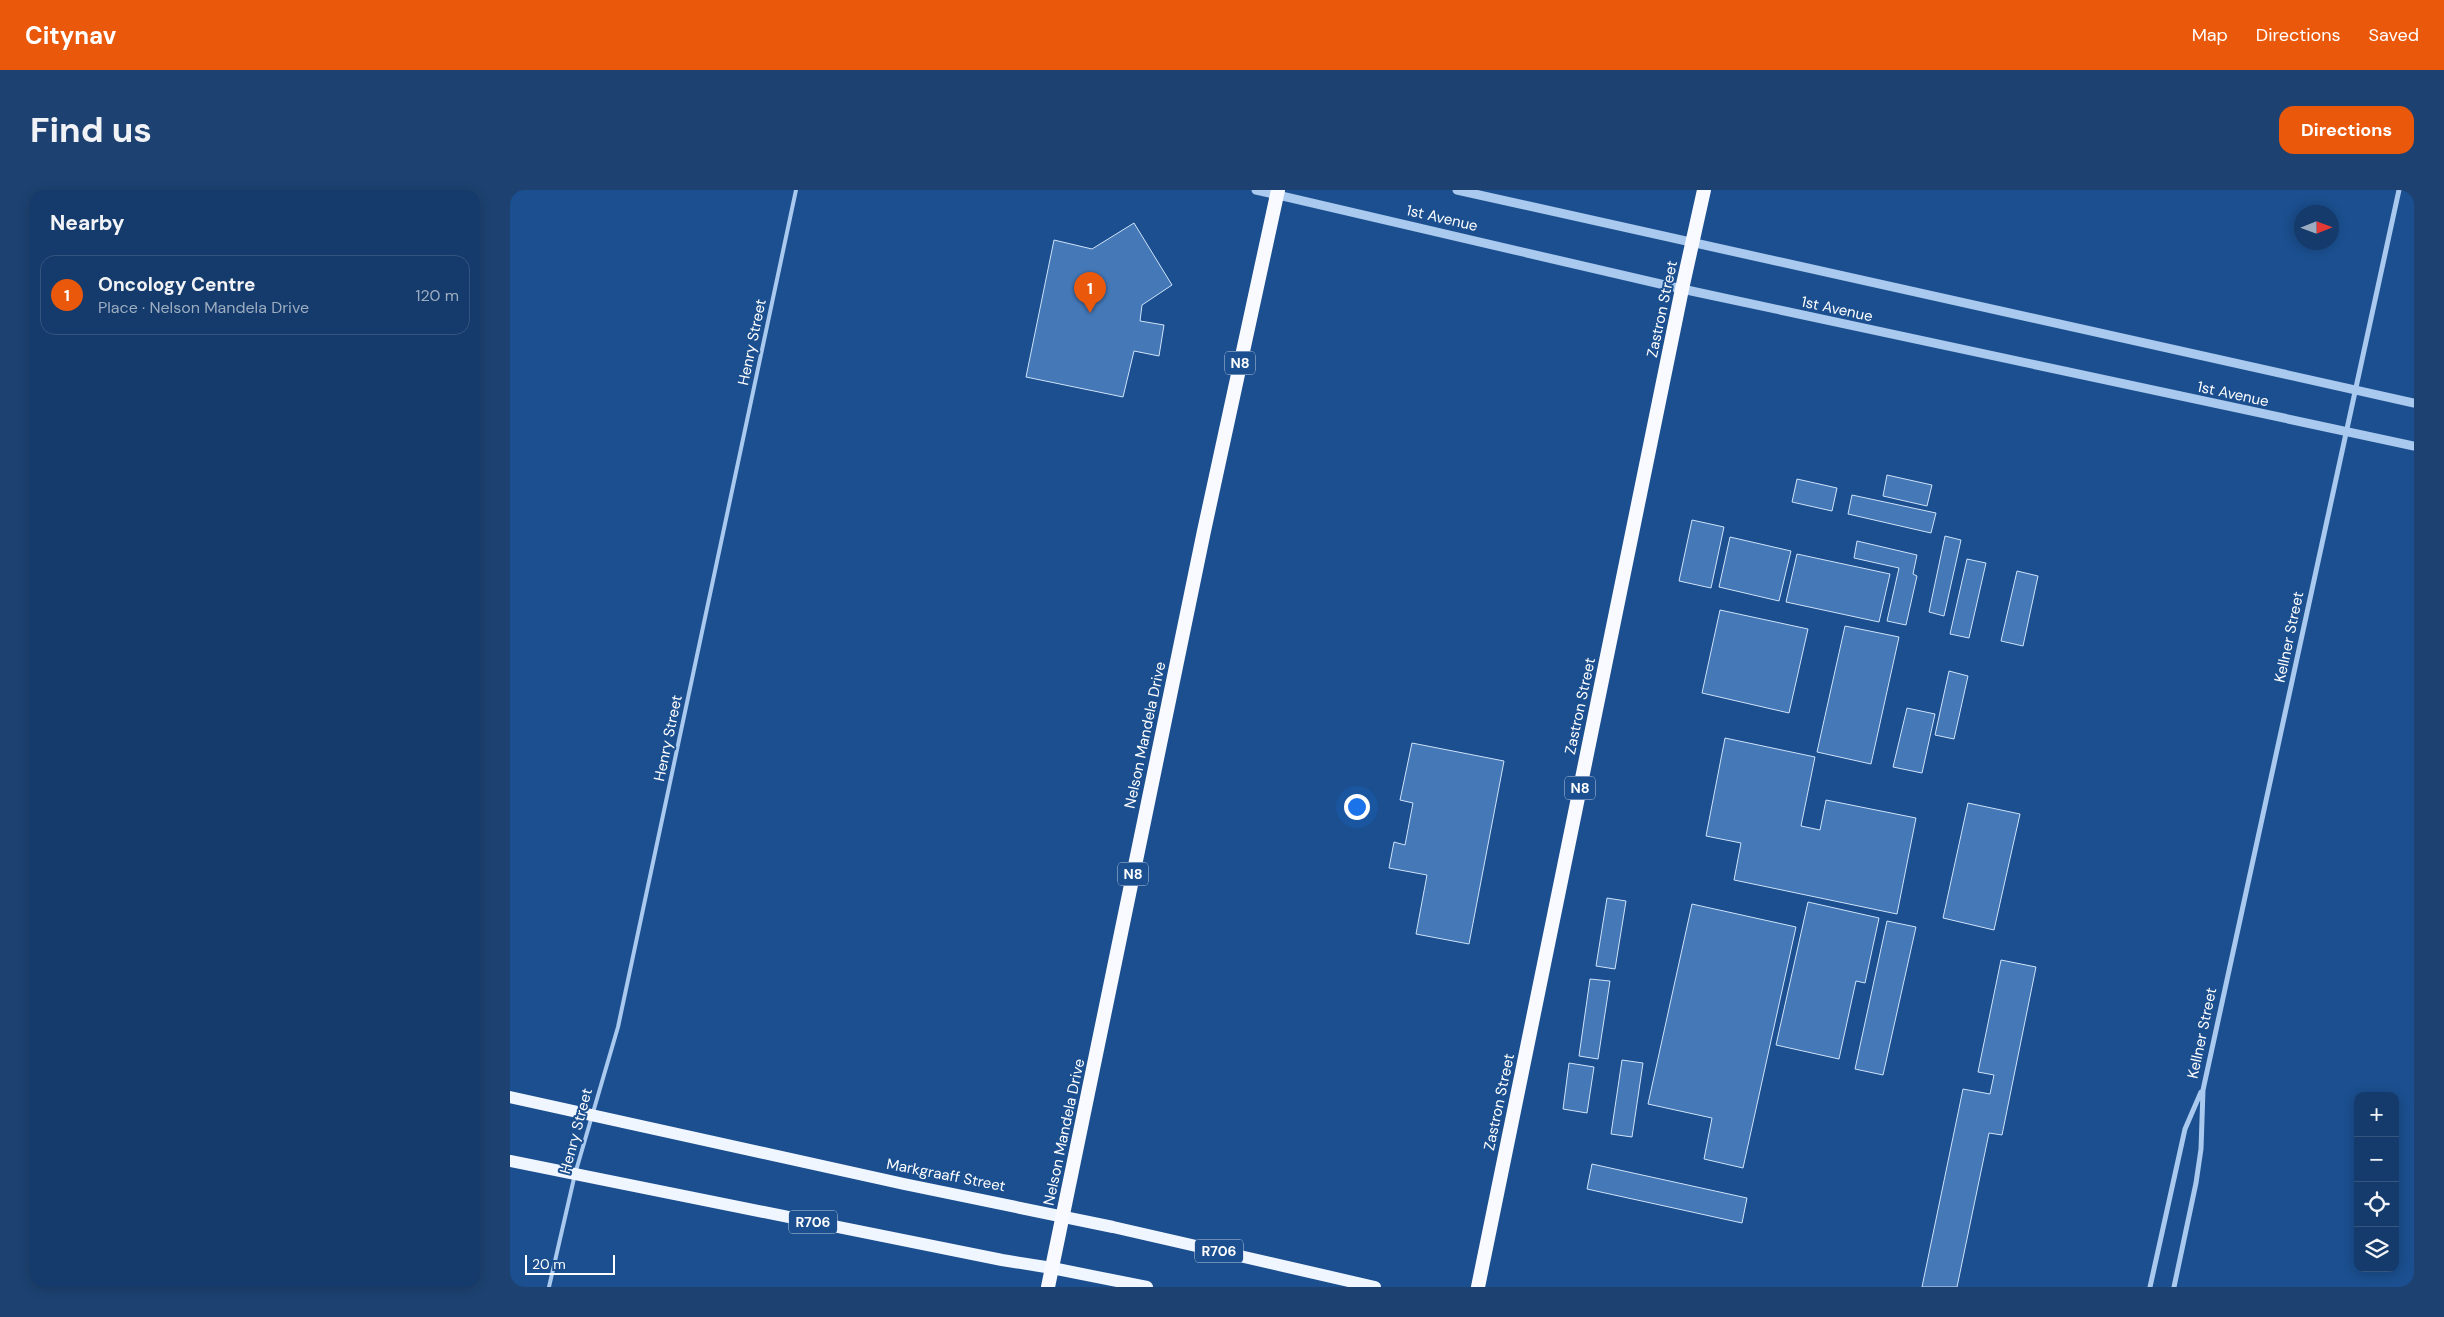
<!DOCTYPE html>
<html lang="en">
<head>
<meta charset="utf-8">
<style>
  :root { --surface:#143b6b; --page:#1d4271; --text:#f1f3f6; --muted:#9dadc1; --line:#33557e; --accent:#ea580c }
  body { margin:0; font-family:"DM Sans",sans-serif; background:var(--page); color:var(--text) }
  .controls { position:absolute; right:15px; bottom:15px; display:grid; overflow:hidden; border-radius:10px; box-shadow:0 2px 12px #0003 }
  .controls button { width:45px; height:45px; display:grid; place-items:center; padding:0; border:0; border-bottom:1px solid var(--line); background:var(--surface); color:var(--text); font:25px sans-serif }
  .compass { position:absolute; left:1784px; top:15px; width:45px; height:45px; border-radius:50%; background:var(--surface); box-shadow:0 2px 12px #0003; rotate:89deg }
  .scale { position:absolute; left:15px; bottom:12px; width:90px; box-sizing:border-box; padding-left:5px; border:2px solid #fff; border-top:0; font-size:14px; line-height:18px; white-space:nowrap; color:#fff; -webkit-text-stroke:4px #1b4f8f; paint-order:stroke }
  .you { position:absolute; left:846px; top:616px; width:18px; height:18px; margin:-12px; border:4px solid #fff; border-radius:50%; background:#1a73e8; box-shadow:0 0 0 8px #1a73e833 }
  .badge { display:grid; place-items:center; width:32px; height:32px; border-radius:50%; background:var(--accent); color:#fff; font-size:16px; font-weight:700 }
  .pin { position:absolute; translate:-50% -41px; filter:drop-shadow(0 1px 2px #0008) }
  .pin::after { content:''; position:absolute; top:26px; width:18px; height:15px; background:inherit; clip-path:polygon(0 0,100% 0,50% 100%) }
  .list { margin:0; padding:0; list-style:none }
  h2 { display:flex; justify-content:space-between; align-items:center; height:65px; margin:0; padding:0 20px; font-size:21px }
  h2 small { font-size:16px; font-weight:400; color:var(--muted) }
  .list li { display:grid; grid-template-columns:32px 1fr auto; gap:15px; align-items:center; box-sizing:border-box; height:80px; margin:0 10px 10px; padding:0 10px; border:1px solid var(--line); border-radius:15px }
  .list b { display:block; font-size:19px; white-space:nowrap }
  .list p { margin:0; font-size:16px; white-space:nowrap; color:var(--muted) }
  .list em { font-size:16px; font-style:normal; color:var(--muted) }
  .icon { flex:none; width:28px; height:28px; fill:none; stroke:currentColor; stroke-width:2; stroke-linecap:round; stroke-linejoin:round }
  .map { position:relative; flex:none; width:1904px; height:1097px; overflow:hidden; border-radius:15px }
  header { display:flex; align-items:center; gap:30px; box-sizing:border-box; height:70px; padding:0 25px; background:var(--accent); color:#fff }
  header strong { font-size:24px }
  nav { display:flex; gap:28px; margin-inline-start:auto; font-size:18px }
  .intro { display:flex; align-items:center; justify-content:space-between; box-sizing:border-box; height:120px; padding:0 30px }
  h1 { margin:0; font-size:35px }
  .button { padding:12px 22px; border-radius:15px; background:var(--accent); color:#fff; font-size:18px; font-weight:700 }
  main { display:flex; gap:30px; padding:0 30px }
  aside { flex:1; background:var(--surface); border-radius:15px; box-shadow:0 2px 12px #0003 }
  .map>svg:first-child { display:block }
  .building { fill:#4478b7; stroke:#cfe3fa }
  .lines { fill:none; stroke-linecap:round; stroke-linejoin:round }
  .service { stroke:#a9c9ee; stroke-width:4 }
  .minor { stroke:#a9c9ee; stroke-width:5 }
  .tertiary { stroke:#a9c9ee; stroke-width:9 }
  .primary { stroke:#f0f6ff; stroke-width:12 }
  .trunk { stroke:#f8faff; stroke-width:14 }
  .labels { text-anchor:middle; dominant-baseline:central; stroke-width:4; stroke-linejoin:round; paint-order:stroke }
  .shield { fill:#1b4f8f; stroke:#bbcadd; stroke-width:1 }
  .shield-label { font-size:14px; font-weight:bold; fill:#fff }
  .street-label { font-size:15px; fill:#fff; stroke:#1b4f8f }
</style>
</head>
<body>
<header>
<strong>Citynav</strong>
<nav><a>Map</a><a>Directions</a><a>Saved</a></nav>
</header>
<div class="intro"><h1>Find us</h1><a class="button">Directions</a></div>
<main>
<aside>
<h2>Nearby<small></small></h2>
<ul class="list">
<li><span class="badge">1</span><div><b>Oncology Centre</b><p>Place · Nelson Mandela Drive</p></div><em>120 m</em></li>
</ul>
</aside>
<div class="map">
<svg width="1904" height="1097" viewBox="0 0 1904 1097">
  <rect width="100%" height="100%" fill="#1b4f8f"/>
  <path class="building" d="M624 33 662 95 632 115 630 131 654 135 649 166 624 161 613 207 516 187 544 50 582 59Z
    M1377 285 1422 295 1417 316 1373 306Z
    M1287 289 1327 298 1322 321 1282 312Z
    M1342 305 1426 323 1421 343 1338 324Z
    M1182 330 1214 337 1201 398 1169 391Z
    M1435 346 1451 350 1434 426 1419 422Z
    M1220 347 1281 361 1269 411 1209 397Z
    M1347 351 1407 365 1403 384 1407 386 1396 435 1377 431 1389 378 1344 368Z
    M1287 364 1380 384 1369 432 1276 412Z
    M1457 369 1476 373 1459 448 1440 444Z
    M1507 381 1528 386 1513 456 1491 451Z
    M1210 420 1298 439 1279 523 1192 503Z
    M1335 436 1389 447 1361 574 1307 562Z
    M1439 481 1458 486 1444 549 1425 545Z
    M1397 518 1425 524 1412 583 1383 577Z
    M1215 548 1305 567 1291 636 1310 640 1316 610 1406 628 1387 724 1224 690 1231 653 1196 646Z
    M902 553 994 571 959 754 906 744 917 685 879 678 884 652 895 655 903 613 890 610Z
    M1458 613 1510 624 1484 740 1433 728Z
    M1097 708 1116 711 1105 779 1086 776Z
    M1298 712 1369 728 1355 793 1346 791 1329 869 1266 855Z
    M1182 714 1286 737 1233 978 1194 969 1202 928 1138 914Z
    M1377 731 1406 737 1373 885 1345 879Z
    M1491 770 1526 777 1492 945 1479 943 1447 1097H1412L1453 899 1480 904 1484 885 1468 882Z
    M1080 789 1100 791 1088 869 1069 866Z
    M1112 870 1133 873 1122 947 1101 944Z
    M1059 873 1084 877 1077 923 1053 919Z
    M1082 974 1237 1008 1232 1033 1077 999Z"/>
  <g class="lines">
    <path class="service" d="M39 1097 65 984 108 837 286 0"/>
    <path class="minor" d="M1640 1097 1675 939 1691 902
      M1664 1097 1686 993 1691 959 1693 900 1889 0"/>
    <path class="tertiary" d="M746 0 1172 99 1904 256
      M947 0 1904 213"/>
    <path class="primary" d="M0 907 394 994 603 1037 865 1097
      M0 971 492 1070 542 1078 637 1097"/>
    <path class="trunk" d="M538 1097 694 341 768 0
      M968 1097 1172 99 1194 0"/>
  </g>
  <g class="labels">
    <g class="shield">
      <rect x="715" y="161.5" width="30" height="23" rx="4"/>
      <rect x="1055" y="586.5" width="30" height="23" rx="4"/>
      <rect x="608" y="672.5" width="30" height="23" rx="4"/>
      <rect x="279" y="1020.5" width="48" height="23" rx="4"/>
      <rect x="685" y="1049.5" width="48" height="23" rx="4"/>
    </g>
    <g class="shield-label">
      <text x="730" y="173">N8</text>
      <text x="1070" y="598">N8</text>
      <text x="623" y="684">N8</text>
      <text x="303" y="1032">R706</text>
      <text x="709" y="1061">R706</text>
    </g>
    <g class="street-label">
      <text transform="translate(932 28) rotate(13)">1st Avenue</text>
      <text transform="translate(1152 119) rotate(-78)">Zastron Street</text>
      <text transform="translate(1327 119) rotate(12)">1st Avenue</text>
      <text transform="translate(242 152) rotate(-78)">Henry Street</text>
      <text transform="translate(1723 204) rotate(12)">1st Avenue</text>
      <text transform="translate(1779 447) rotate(-78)">Kellner Street</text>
      <text transform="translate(1070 516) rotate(-78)">Zastron Street</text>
      <text transform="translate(635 545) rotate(-78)">Nelson Mandela Drive</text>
      <text transform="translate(158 548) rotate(-78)">Henry Street</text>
      <text transform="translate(1692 843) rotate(-78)">Kellner Street</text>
      <text transform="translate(989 912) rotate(-78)">Zastron Street</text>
      <text transform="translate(66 941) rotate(-75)">Henry Street</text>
      <text transform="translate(554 942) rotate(-78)">Nelson Mandela Drive</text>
      <text transform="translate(436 985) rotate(11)">Markgraaff Street</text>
    </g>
  </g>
</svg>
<div class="controls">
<button>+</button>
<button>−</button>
<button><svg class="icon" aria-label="locate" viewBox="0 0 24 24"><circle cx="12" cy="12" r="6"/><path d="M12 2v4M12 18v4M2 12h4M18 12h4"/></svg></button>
<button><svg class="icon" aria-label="layers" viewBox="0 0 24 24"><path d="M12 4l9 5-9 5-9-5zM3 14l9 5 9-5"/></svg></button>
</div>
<svg class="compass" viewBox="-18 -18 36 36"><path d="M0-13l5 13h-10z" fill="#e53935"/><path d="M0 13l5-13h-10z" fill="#9dadc1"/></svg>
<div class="scale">20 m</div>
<div class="you"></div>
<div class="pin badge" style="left:580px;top:123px">1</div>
</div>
</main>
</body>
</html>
